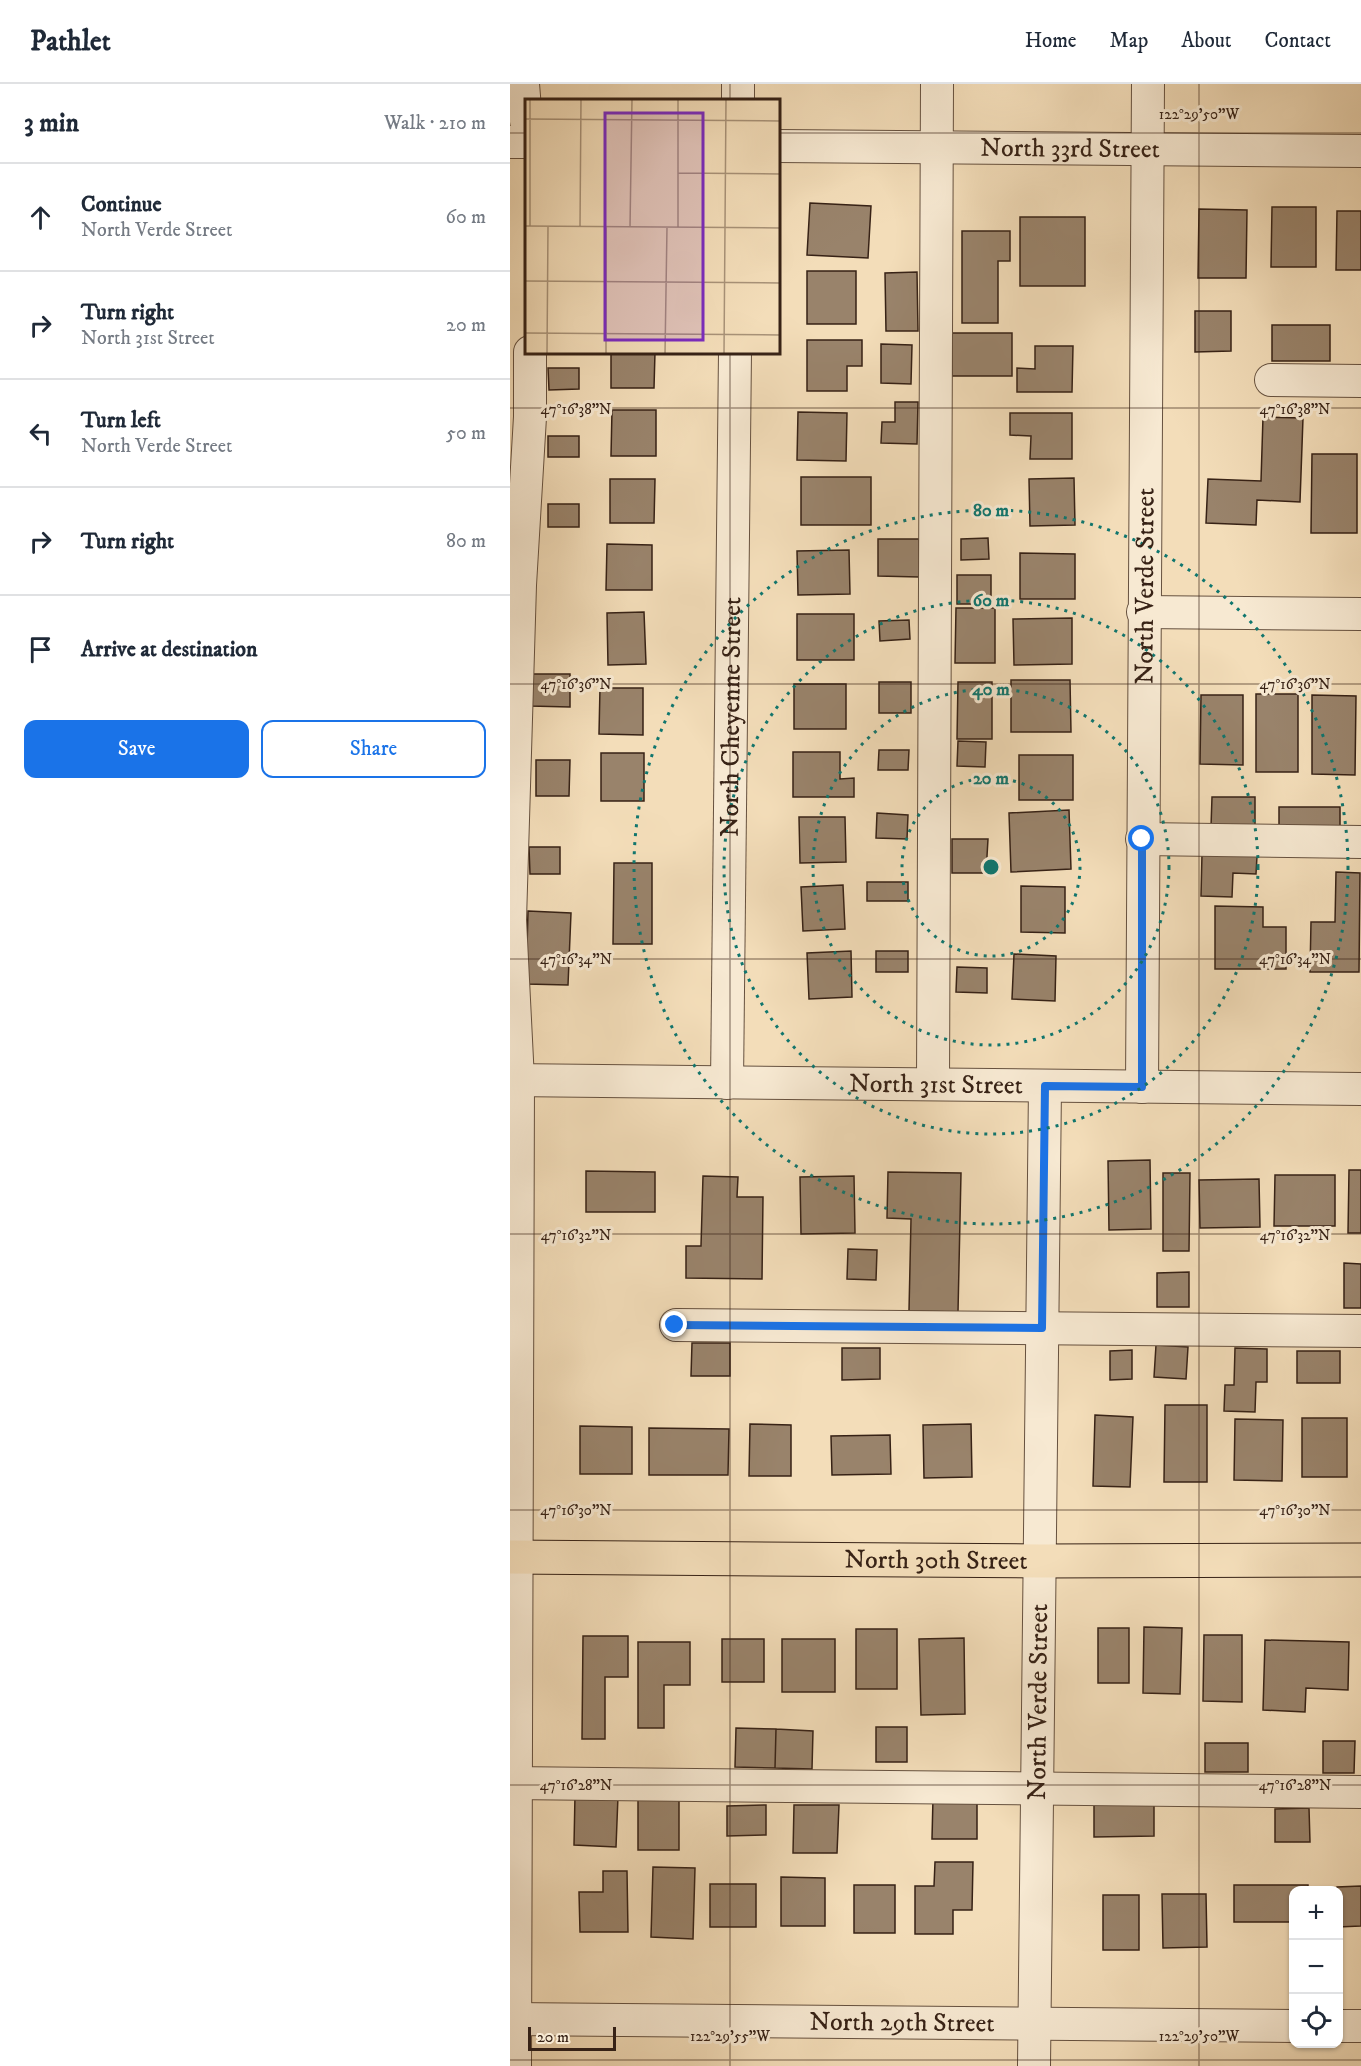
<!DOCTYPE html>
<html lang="en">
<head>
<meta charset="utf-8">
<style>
  :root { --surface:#fff; --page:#f2f2f3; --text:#1f2937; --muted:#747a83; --line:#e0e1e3; --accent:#1a73e8 }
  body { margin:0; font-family:"IM FELL DW Pica",serif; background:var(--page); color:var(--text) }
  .controls { position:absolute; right:18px; bottom:18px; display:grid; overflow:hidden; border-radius:12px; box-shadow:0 2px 4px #0004 }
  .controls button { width:54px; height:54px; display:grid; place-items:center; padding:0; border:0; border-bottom:2px solid var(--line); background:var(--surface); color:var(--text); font:30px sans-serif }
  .scale { position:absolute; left:18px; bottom:15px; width:88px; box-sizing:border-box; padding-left:6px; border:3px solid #372216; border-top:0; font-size:16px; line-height:21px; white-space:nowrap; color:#372216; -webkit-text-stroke:4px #f7e9d2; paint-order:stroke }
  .stop { position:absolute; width:18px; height:18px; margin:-14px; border:4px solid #1a73e8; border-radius:50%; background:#fff }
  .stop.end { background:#1a73e8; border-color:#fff; box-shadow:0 2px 6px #0008 }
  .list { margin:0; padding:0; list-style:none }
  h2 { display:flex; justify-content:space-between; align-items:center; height:78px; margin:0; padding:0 24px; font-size:26px }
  h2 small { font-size:20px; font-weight:400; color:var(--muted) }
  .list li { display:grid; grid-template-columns:39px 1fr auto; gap:18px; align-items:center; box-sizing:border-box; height:108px; padding:0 24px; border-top:2px solid var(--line) }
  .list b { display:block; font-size:22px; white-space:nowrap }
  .list p { margin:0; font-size:20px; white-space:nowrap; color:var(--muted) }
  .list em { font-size:20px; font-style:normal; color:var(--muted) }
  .actions { display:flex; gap:12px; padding:18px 24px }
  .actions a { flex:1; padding:14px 0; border:2px solid var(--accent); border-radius:12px; text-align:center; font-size:21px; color:var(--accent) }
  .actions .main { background:var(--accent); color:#fff }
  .icon { flex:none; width:33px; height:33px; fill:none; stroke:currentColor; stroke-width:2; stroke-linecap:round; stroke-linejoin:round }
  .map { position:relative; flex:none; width:851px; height:1982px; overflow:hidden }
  header { display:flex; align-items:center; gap:36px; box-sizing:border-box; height:84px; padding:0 30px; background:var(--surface); border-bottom:2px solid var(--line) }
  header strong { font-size:28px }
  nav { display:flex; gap:33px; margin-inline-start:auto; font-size:21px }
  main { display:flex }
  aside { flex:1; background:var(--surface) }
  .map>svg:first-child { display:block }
  .building { fill:#99836b; stroke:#372216; stroke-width:1.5 }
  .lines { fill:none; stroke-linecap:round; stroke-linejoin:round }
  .minor-casing { stroke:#66513f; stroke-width:34 }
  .major-casing { stroke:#372216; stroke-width:35 }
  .minor { stroke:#f7e9d2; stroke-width:32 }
  .major { stroke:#f3ddb9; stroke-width:33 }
  .route { stroke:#1a73e8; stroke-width:8 }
  .ticks { fill:none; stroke:#372216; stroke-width:1.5; stroke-opacity:0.45 }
  .ring { fill:none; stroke:#0f766e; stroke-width:3; stroke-dasharray:3 6 }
  .labels { text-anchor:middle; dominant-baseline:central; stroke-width:6; stroke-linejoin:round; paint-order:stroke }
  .street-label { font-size:26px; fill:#372216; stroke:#f7e9d2 }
  .inset-road { fill:none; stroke:#a89278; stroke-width:1.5 }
  .view { fill:#7b2cbf; fill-opacity:0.15; stroke:#7b2cbf; stroke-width:3 }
  .inset-edge { fill:none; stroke:#372216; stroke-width:3 }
  .ticks-label { font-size:15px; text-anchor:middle; fill:#372216; stroke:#f7e9d2; stroke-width:6; stroke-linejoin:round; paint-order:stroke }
  .centre { fill:#0f766e; stroke:#f7e9d2; stroke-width:3 }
  .ring-label { font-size:18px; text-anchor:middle; font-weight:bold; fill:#0f766e; stroke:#f7e9d2; stroke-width:6; stroke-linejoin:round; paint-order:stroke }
</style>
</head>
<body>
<header>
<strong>Pathlet</strong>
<nav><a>Home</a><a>Map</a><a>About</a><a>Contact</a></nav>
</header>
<main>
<aside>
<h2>3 min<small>Walk · 210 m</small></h2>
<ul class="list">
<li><svg class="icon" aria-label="ahead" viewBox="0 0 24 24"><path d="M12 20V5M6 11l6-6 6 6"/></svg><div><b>Continue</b><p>North Verde Street</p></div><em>60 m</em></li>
<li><svg class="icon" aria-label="right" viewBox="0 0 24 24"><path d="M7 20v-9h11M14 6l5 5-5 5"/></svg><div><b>Turn right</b><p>North 31st Street</p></div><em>20 m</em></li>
<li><svg class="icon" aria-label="left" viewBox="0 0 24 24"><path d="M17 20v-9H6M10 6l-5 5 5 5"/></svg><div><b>Turn left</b><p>North Verde Street</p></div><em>50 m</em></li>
<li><svg class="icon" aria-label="right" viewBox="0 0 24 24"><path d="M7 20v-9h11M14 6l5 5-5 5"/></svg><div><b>Turn right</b></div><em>80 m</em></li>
<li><svg class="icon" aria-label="arrive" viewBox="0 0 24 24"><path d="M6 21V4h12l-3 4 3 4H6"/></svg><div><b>Arrive at destination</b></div></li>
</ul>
<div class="actions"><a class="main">Save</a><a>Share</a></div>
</aside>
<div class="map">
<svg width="851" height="1982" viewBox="0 0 851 1982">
  <rect width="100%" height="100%" fill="#f3ddb9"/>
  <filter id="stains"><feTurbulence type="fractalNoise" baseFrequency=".00333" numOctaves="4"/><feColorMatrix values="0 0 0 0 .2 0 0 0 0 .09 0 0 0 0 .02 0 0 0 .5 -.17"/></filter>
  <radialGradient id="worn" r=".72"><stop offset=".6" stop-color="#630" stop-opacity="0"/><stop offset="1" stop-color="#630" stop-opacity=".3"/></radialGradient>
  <path class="building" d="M300 119 361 122 358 174 297 171Z
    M762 123H806V183H761Z
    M689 125 737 126 736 194H688Z
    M827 127H851V186H826Z
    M510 133H575V202H510Z
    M452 147H500V177H488V239H452Z
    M297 187H346V240H297Z
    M407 188 408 247H376L375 189Z
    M685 227H721V267L685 268Z
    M762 241H820V277H762Z
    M442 249H502V292H442Z
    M297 256H352V282H337V307H297Z
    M371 260 402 261 401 300 371 299Z
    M525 262H563L562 308H507V284L525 285Z
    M101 268H145L144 304H101Z
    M38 284H69V305L39 306Z
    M385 318H408L407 360 371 359 372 338H385Z
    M102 326H146V372H101Z
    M288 328 337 329 336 377 287 376Z
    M500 329H562V375H520L521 352 500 351Z
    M753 333 793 334 790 418 747 416 746 441 696 439 698 395 751 397Z
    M38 352H69V373H38Z
    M802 370H847V449H801Z
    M291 393H361V441H291Z
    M564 394 565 441 520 442 519 395Z
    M100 395H145L144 439H100Z
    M38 420H69V443H38Z
    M478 454 479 475 451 476V455Z
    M368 455H409V493L368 492Z
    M97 460 142 461V506H96Z
    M339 466 340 510 288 511 287 467Z
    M510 469 565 470V515H510Z
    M447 491H481V520H447Z
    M446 524H485V579H445Z
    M134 528 136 580 98 581 97 529Z
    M287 530H344V576H287Z
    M562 534V580L504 581 503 535Z
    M399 536 400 555 370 557 369 537Z
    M21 590H60V623L20 622Z
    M501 596H560L561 648H501Z
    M369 598H401V629H369Z
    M448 598H482V655H447Z
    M284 600H336V645H284Z
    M90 604H133V651L89 650Z
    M746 610H788V688H746Z
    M691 611H733V681L690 680Z
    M802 611 846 612 845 691 802 690Z
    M448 657 476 658 475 683 447 682Z
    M369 666H399L398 686H368Z
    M283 668H330V695L344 694V713H283Z
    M91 669H134V717H91Z
    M509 671H563V716H509Z
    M26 676H60L59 712H26Z
    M702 713H745V743H701Z
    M769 723H830V747H769Z
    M559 726 561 785 501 788 499 729Z
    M367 729 398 731 397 755 366 754Z
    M289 733H335L336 778 290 779Z
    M442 755H478L476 789H442Z
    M19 763H50V790H20Z
    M692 770 747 772 746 790 723 789 722 813 691 812Z
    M104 779H142V860H103Z
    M826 788 850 789 849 888H800L801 838H825Z
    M357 798H398V817H357Z
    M333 801 335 845 293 847 291 803Z
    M511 802 555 803V849L511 848Z
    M705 822 753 823V843H776V885H705Z
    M18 827 61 829 58 901 16 900Z
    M341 867 342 913 299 915 297 869Z
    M366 867H398V888H366Z
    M504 870 546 872 545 917 502 915Z
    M447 883 477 884V909L446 908Z
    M640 1076 641 1145 599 1146 598 1077Z
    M839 1086H851V1149H838Z
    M76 1087 145 1088V1128H76Z
    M378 1088 451 1089 448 1228 399 1227 401 1135 377 1134Z
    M653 1089H680L679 1167H653Z
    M765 1091H825V1142H764Z
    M193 1092 228 1093 227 1113H253L252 1195 176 1194V1162H191Z
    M344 1092 345 1149 291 1150 290 1093Z
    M749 1095 750 1143 690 1144 689 1096Z
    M338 1165 367 1166 366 1196 337 1195Z
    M834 1179 851 1180V1224H834Z
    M679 1188V1223H647V1189Z
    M182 1259H220V1292H181Z
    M646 1261 678 1263 676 1295 644 1293Z
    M332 1264H370V1295L332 1296Z
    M725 1264 757 1265V1298H746L745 1328 714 1327 715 1301H724Z
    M622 1266V1295L600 1296V1267Z
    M787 1267H830V1299H787Z
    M655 1321H697V1398H654Z
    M585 1331 623 1333 620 1403 583 1402Z
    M792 1334H837V1393H792Z
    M725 1335 773 1336 772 1397 724 1396Z
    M240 1340 281 1341V1392H239Z
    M461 1340 462 1393 414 1394 413 1341Z
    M70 1342 122 1343V1390H70Z
    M139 1344 219 1345 218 1391H139Z
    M380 1351 381 1390 322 1391 321 1352Z
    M634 1543 672 1544 670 1610 633 1609Z
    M588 1544H619V1599H588Z
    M346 1545H387V1605H346Z
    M694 1551H732V1618L693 1617Z
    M73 1552H118V1593H95V1655H72Z
    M454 1554 455 1630 411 1631 409 1555Z
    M212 1555H254V1598H212Z
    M272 1555H325V1608H272Z
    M755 1556 839 1558 838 1606 796 1604 795 1628 753 1626Z
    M128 1558H180V1601H154V1644H128Z
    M366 1643H397V1678H366Z
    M226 1644 266 1645 265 1684 225 1683Z
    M266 1645 303 1647 302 1685 265 1684Z
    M813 1657H845L844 1689H813Z
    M695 1659H738V1688H695Z
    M65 1711 108 1712 106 1763 64 1761Z
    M128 1713 169 1714V1766H128Z
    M423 1714H467V1755H422Z
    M644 1716V1752L584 1753V1717Z
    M256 1721V1751L217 1752V1722Z
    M284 1721H329L327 1769H283Z
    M799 1724 800 1758H765V1725Z
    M425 1778H463L462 1826H443V1850H405V1802H424Z
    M143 1783 185 1784 183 1855 141 1853Z
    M93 1787H117L118 1848H70L69 1808H93Z
    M271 1793 315 1794V1842H271Z
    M200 1800H246V1843H200Z
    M344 1801H385V1849H344Z
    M724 1801H798V1806H784V1838H724Z
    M851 1802V1842L828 1843 827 1803Z
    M652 1810H696L697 1863 653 1864Z
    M593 1811H629V1866H593Z"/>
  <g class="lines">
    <g class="minor-casing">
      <g id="minor">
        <path d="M13 0 16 37"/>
        <path d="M228 16V0"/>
        <path d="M0 58H16"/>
        <path id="s1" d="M268 62 851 67"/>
        <path d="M761 296 851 297"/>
        <path d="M633 528 851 530"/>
        <path d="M632 755 851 758"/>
        <path id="s2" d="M0 996 851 1005"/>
        <path id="s3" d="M217 999 225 268"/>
        <path d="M423 1000 427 0"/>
        <path id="s4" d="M632 1003 638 0"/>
        <path d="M166 1241 851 1247"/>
        <path d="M0 1699 851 1708"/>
        <path id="s5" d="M0 1935 784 1942"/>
        <path d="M828 1942H851"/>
        <path d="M5 1982 8 996 0 836 10 501 20 333V268"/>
        <path id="s6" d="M524 1982 535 1002"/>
      </g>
    </g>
    <g class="major-casing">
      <g id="major">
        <path id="s7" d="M0 1473 529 1477 851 1476"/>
      </g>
    </g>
    <use href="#minor" class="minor"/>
    <use href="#major" class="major"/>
  </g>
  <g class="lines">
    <path class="route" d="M165 1241 532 1244 535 1002 632 1003V755"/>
  </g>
  <path class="ticks" d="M220 0V16M689 0V1982M0 49H16M268 49H851M220 268V1982M0 324H851M0 600H851M0 875H851M0 1150H851M0 1426H851M0 1701H851M0 1976H851"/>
  <g class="ring">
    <circle cx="481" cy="783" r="89"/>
    <circle cx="481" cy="783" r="178"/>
    <circle cx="481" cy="783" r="267"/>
    <circle cx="481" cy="783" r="357"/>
  </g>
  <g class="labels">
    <g class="street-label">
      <text stroke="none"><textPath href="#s1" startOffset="292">North 33rd Street</textPath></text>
      <text stroke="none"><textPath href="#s4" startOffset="501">North Verde Street</textPath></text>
      <text stroke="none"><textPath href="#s3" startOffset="366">North Cheyenne Street</textPath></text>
      <text stroke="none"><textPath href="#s2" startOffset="426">North 31st Street</textPath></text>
      <text stroke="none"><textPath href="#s7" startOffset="426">North 30th Street</textPath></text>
      <text stroke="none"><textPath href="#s6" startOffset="364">North Verde Street</textPath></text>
      <text stroke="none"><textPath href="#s5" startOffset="392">North 29th Street</textPath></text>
    </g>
  </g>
  <g transform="translate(15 15)">
    <rect width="255" height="255" fill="#f3ddb9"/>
    <path class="inset-road" d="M5 0V127M0 20 255 22M153 74 255 75M0 127 255 129M55 127 56 0M105 128 107 0M153 128V0M0 182 255 184M0 234 255 236M22 255 23 127M81 255V128M140 255 142 128M199 255 201 0"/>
    <path class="view" d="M80 14H178V241H80Z"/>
    <rect width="255" height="255" class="inset-edge"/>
  </g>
  <g class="ticks-label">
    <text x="689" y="35">122°29'50"W</text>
    <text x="66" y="330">47°16'38"N</text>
    <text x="785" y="330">47°16'38"N</text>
    <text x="66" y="605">47°16'36"N</text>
    <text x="785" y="605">47°16'36"N</text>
    <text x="66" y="880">47°16'34"N</text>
    <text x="785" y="880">47°16'34"N</text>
    <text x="66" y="1156">47°16'32"N</text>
    <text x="785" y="1156">47°16'32"N</text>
    <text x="66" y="1431">47°16'30"N</text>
    <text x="785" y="1431">47°16'30"N</text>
    <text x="66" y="1706">47°16'28"N</text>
    <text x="785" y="1706">47°16'28"N</text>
    <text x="220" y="1957">122°29'55"W</text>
    <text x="689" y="1957">122°29'50"W</text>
  </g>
  <circle cx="481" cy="783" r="9" class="centre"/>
  <g class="ring-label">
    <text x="481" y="432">80 m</text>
    <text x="481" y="522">60 m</text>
    <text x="481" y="611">40 m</text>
    <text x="481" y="700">20 m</text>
  </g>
  <rect width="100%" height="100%" filter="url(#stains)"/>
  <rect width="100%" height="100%" fill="url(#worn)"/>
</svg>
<div class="controls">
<button>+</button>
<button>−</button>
<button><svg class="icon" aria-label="locate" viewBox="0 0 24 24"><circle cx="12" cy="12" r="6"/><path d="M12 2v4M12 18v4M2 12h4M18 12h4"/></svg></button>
</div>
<div class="scale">20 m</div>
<div class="stop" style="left:632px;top:755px"></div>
<div class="stop end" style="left:165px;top:1241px"></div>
</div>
</main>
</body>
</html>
